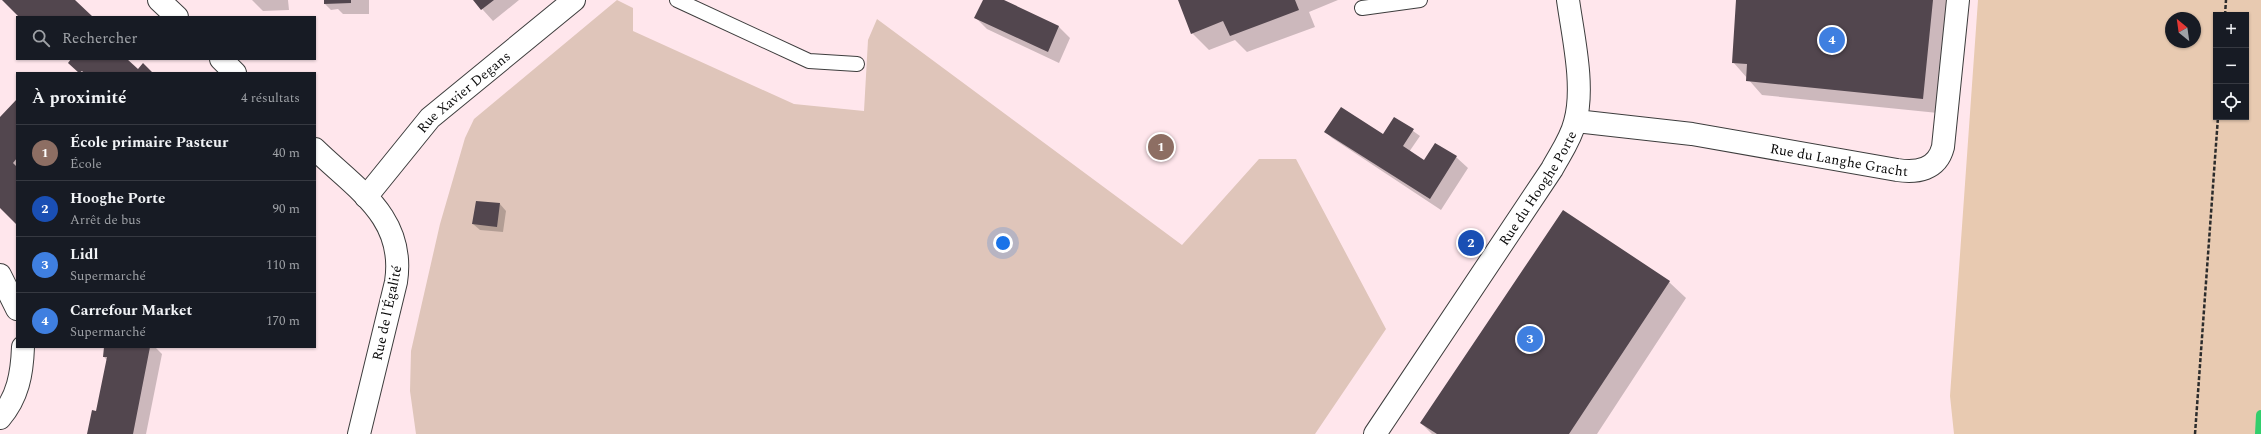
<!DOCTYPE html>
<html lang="fr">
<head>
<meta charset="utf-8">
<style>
  :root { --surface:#171b24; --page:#20242c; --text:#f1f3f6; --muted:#9ea1a6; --line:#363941; --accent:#ae22b9 }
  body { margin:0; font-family:Spectral,serif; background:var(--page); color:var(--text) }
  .controls { position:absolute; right:12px; top:12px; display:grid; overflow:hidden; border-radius:0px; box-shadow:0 1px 3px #0004 }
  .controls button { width:36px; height:36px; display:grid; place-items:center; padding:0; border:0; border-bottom:1px solid var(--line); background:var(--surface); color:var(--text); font:20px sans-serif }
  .compass { position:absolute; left:2165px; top:12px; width:36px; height:36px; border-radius:50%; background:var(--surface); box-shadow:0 1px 3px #0004; rotate:331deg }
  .you { position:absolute; left:1003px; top:243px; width:14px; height:14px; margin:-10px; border:3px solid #fff; border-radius:50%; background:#1a73e8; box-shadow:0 0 0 6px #1a73e833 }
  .badge { display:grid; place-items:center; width:26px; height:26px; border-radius:50%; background:var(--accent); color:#fff; font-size:13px; font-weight:700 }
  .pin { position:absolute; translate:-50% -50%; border:2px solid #fff; box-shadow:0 1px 4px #0006 }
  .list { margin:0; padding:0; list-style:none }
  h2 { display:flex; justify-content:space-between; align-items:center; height:52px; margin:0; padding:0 16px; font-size:17px }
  h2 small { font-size:13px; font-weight:400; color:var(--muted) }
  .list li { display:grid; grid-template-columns:26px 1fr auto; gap:12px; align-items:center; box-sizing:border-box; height:56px; padding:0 16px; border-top:1px solid var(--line) }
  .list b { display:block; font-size:15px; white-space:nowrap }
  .list p { margin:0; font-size:13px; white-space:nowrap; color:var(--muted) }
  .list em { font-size:13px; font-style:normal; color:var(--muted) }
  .icon { flex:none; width:22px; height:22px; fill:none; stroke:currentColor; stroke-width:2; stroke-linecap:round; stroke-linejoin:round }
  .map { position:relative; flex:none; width:2261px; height:434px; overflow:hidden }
  .search { position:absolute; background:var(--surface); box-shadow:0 1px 3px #0004; left:16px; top:16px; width:300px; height:44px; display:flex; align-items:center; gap:10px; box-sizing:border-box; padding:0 14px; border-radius:0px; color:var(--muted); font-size:15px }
  .panel { position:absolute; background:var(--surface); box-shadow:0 1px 3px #0004; left:16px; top:72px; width:300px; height:276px; border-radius:0px }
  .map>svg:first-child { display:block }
  .green { fill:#e8cab1; fill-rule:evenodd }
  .cemetery { fill:#dfc5ba }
  .shadow { fill:#0003 }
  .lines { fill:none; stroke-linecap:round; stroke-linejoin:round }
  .stream { stroke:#32ce6c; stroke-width:10 }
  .building { fill:#52464e }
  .service-casing { stroke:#3d3d3d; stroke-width:16 }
  .minor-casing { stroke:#3d3d3d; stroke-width:24 }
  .tertiary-casing { stroke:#3d3d3d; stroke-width:24 }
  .path { stroke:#2c2c2c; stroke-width:2.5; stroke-dasharray:4 2; stroke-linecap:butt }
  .service { stroke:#fff; stroke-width:14 }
  .minor { stroke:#fff; stroke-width:22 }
  .tertiary { stroke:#fff; stroke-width:22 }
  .labels { text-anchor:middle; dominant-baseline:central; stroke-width:4; stroke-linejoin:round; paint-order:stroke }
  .street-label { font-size:14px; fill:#0a0a0a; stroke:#fff }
</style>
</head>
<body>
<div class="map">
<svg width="2261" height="434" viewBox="0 0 2261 434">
  <rect width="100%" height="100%" fill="#ffe6ec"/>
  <path class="green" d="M1978 0H2261V434H1954L1950 396ZM2216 15H2246V117H2216ZM2171 18H2195V42H2171Z"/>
  <path class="cemetery" d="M617 0 633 8V31L794 104 864 111 868 40 877 19 1182 245 1259 159H1296L1386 329 1315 434H416L410 391 411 351 440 224 465 138 474 119Z"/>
  <path class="shadow" d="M252 0H288L289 10 263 11Z
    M325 0H369V14H343L338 9 331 10 325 4Z
    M474 0H519L493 21Z
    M984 0H1001L1059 27 1070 38 1059 63 987 29 976 18Z
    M1180 0H1338L1309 12 1315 27 1247 52 1235 40 1209 50 1192 33Z
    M1738 0H1949L1938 113 1762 95 1733 62Z
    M17 101V223L0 207V118Z
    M1395 118 1420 136 1409 152 1425 162 1456 157 1468 168 1441 210 1332 138 1326 132 1383 135Z
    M500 204 506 211 503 232 480 230 473 224Z
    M1669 282 1686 298 1597 434H1432L1421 423Z
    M105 347H155L162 354 146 434H88L97 412 107 360 104 357Z"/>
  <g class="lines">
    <path class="stream" d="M2260 434 2261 415"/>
  </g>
  <path class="building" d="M2 0H75L93 17H19Z
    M324 0H351V3L324 4Z
    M473 0H494L481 10Z
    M983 0H1004L1059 26 1048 52 974 18Z
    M1178 0H1295L1299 10 1230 36 1223 21 1191 34Z
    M1736 0H1933L1923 99 1746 81 1747 64 1732 63Z
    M71 59H127L138 69 143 63 153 73H84L82 71 79 73 68 63Z
    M17 99V158L13 163 17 167V225L0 208V117Z
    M1341 107 1383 134 1394 117 1414 129 1403 146 1424 160 1435 143 1457 156 1430 199 1324 132Z
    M476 201 500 203 497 227 472 224Z
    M1563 210 1670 281 1569 434H1437L1420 423Z
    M104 347H150L133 434H87L92 410 96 411 107 357H103Z"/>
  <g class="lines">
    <g class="service-casing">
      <path id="service" d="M677 0 809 61 857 64
        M1362 8 1420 0"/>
    </g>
    <g class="minor-casing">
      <g id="minor">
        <path d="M159 0 177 17"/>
        <path d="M221 59 235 73"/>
        <path id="s1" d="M1576 121 1692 134 1897 170C1917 173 1937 170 1943 147L1958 0"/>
        <path d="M315 149C356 189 406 217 396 282L359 434"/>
        <path id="s2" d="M366 197 430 118 574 0"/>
        <path d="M0 275 17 309"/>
        <path d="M0 418C18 397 22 374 23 347"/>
      </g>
    </g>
    <g class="tertiary-casing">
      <g id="tertiary">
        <path id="s3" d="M1375 434 1552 169C1560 154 1571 139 1575 122 1585 87 1573 36 1568 0"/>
      </g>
    </g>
    <path class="path" d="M2225 15 2226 0
      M2195 434 2218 117"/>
    <use href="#service" class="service"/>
    <use href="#minor" class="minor"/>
    <use href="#tertiary" class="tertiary"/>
  </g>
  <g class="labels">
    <g class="street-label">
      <text stroke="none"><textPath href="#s2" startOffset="144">Rue Xavier Degans</textPath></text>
      <text stroke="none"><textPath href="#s1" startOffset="266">Rue du Langhe Gracht</textPath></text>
      <text stroke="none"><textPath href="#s3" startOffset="295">Rue du Hooghe Porte</textPath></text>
      <text transform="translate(387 313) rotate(-78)">Rue de l'Égalité</text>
    </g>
  </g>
</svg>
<div class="controls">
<button>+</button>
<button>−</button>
<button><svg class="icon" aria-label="locate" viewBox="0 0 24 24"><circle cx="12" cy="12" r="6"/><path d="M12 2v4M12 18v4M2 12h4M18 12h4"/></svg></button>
</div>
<svg class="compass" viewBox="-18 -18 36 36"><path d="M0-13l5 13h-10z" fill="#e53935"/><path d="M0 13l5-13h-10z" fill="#9ea1a6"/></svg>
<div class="you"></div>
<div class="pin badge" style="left:1161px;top:147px;background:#8d6e63">1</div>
<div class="pin badge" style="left:1471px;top:243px;background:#1a4fb4">2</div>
<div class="pin badge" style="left:1530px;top:339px;background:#3f7fe0">3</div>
<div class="pin badge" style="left:1832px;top:40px;background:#3f7fe0">4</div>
<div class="search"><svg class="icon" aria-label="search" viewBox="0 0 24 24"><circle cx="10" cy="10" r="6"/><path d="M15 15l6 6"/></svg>Rechercher</div>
<section class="panel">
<h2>À proximité<small>4 résultats</small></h2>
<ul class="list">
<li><span class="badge" style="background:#8d6e63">1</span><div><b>École primaire Pasteur</b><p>École</p></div><em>40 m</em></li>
<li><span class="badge" style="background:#1a4fb4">2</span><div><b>Hooghe Porte</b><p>Arrêt de bus</p></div><em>90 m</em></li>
<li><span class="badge" style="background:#3f7fe0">3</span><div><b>Lidl</b><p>Supermarché</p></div><em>110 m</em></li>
<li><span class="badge" style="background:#3f7fe0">4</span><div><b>Carrefour Market</b><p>Supermarché</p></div><em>170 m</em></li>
</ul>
</section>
</div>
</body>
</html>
